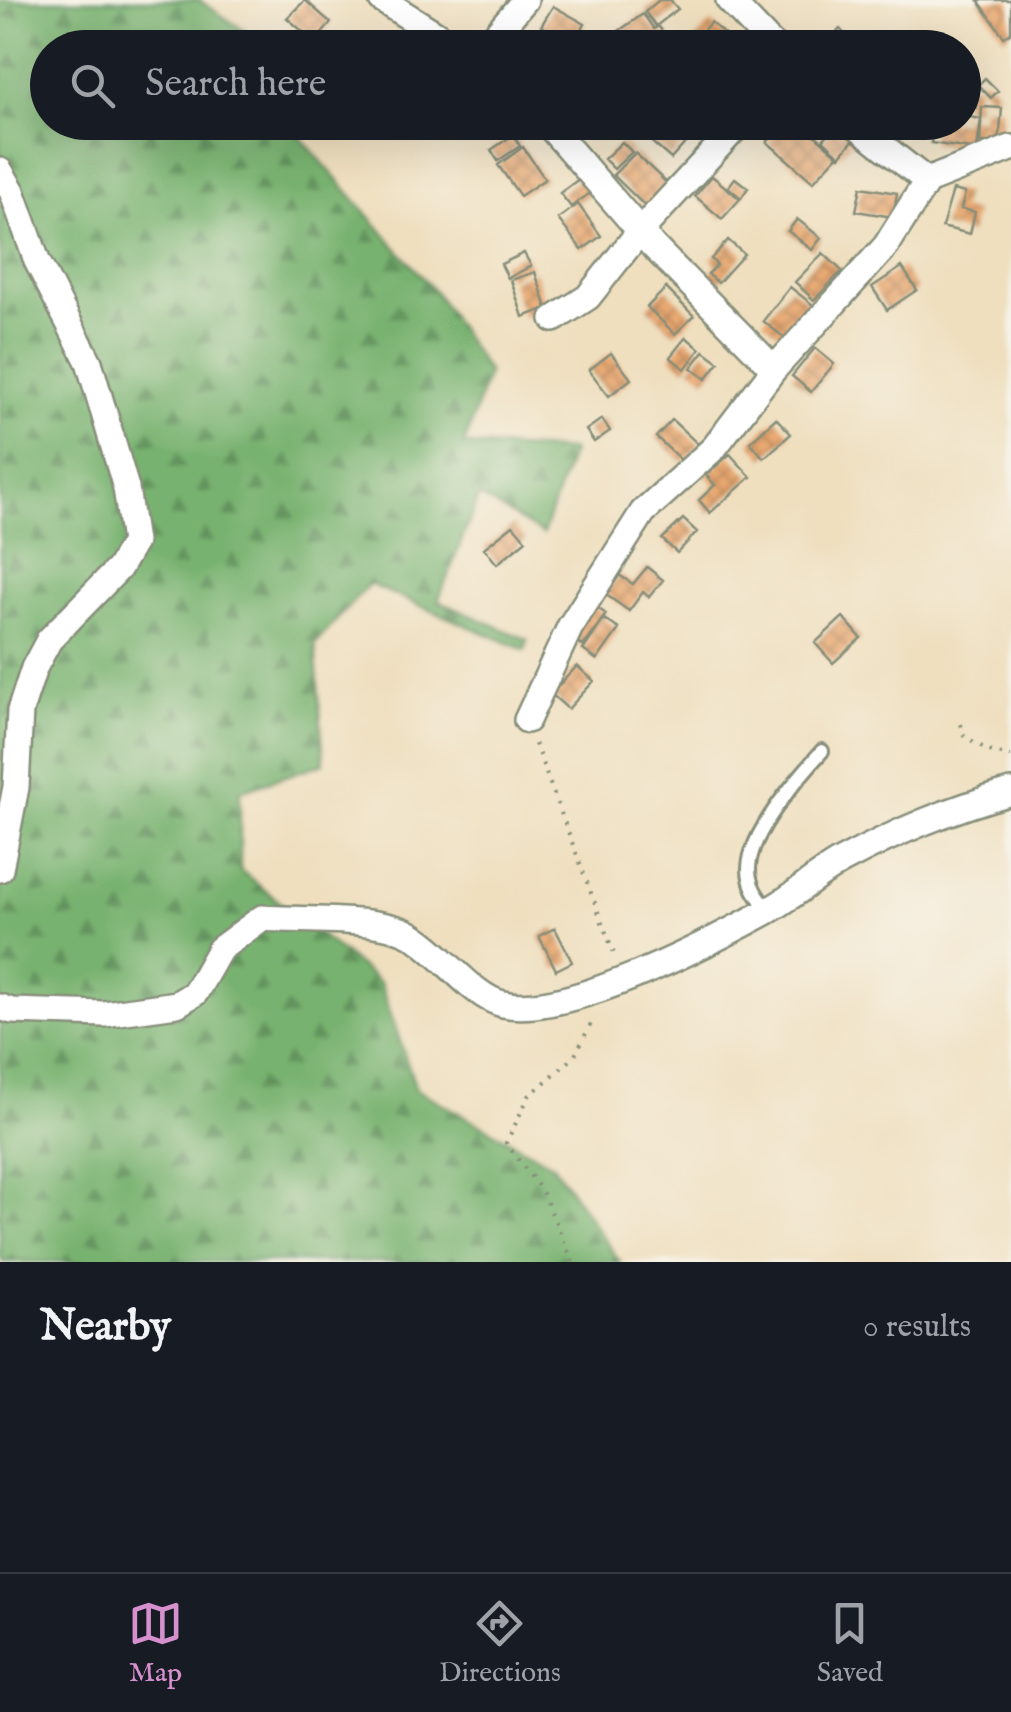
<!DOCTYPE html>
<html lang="en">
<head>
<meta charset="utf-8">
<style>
  :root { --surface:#171b24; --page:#242831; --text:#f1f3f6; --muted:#9ea1a6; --line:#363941; --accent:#d690ce }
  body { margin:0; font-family:"IM FELL English",serif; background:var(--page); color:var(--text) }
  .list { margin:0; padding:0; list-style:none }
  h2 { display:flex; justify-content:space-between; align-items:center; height:130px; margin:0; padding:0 40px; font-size:42px }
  h2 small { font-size:32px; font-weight:400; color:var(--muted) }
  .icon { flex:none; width:55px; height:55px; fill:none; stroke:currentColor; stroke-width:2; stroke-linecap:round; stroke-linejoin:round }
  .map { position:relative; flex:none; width:1011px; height:1262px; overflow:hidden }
  .search { position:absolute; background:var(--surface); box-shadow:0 10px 40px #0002; left:30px; right:30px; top:30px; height:110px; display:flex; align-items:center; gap:25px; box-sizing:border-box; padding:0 35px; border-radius:55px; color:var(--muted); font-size:38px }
  .sheet { height:310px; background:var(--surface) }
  nav { display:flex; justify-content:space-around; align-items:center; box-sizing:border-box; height:140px; border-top:2px solid var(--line); background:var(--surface); font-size:28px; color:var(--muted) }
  nav a { display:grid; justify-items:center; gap:5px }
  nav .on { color:var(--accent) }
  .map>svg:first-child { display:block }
  .forest { fill:url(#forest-firs); stroke:#4c7852; stroke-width:2.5 }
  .building { fill:url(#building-cross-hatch) }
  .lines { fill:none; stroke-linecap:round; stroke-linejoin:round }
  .lane-casing { stroke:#878e7a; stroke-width:18 }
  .street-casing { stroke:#878e7a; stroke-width:30 }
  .path { stroke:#878e7a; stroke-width:4; stroke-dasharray:2.5 8; stroke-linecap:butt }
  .lane { stroke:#fff; stroke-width:12 }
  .street { stroke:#fff; stroke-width:25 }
</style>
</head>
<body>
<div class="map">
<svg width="1011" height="1262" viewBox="0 0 1011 1262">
  <defs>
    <pattern id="forest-firs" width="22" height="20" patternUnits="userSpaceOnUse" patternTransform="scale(2.5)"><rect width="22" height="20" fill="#78b270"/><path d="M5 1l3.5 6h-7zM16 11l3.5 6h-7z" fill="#62925d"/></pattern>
    <pattern id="building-cross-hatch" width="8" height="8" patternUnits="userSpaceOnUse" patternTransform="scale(2.5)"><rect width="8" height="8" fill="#e8a871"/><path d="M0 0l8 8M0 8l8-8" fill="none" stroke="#bb8a5e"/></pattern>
  </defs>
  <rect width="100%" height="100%" fill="#f7f3e8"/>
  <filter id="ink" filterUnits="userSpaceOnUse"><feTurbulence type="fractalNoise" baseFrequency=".01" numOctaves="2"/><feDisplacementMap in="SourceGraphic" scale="20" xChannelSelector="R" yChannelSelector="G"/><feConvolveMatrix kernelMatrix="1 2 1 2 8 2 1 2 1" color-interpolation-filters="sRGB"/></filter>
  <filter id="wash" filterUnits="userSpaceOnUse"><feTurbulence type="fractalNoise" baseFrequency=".0048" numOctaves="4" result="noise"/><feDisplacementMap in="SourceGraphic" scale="40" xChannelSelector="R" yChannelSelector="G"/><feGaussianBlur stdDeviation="2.25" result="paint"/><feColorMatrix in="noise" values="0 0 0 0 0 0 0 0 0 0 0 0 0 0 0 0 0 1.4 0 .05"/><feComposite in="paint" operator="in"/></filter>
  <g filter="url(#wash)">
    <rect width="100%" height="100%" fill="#efdfbf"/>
    <path class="forest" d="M0 0H199L268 47 48 48V122L297 123 296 132 435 292 488 373 464 445 572 451 543 534 479 496 438 601 528 640 525 650 369 584 315 644 324 763 240 791V870L380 983 416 1089 552 1164 620 1262H3L0 1256Z"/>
    <g id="blocks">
      <path class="building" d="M305 0 331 23 315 42 287 18Z
        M659 0H670L678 9 656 26 645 12Z
        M978 0H1011V32L1004 37Z
        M553 6 585 24 574 44 541 26Z
        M643 14 654 29 658 26 675 48H622L613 35Z
        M711 22 729 39 721 48H687Z
        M840 29 850 40 842 48H821Z
        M985 78 998 91 991 98 978 85Z
        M964 85 977 86 976 108 964 107Z
        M982 107 1002 108 999 143 980 142Z
        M964 116 981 119 977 150 931 143 934 122H964Z
        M465 122H495L486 136Z
        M646 122H667L688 140 671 159 639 131Z
        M785 122H800L838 155 813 182 767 142Z
        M839 122 857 136 840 156 823 140Z
        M513 135 520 146 498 161 491 150Z
        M622 142 632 152 614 169 604 159Z
        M523 147 545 179 520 196 498 165Z
        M635 153 669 185 647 208 613 175Z
        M583 176 594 190 571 207 560 193Z
        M712 176 740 199 722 219 695 196Z
        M735 178 748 188 741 198 728 187Z
        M861 187 897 193 893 217 856 211Z
        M953 190 965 193 961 209 975 212 970 234 942 227Z
        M578 204 601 236 582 250 558 219Z
        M797 219 821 238 812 250 788 231Z
        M728 240 744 254 718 283 708 274 717 265 711 259Z
        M524 253 531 266 508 278 501 264Z
        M823 253 842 271 814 300 795 282Z
        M902 267 917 290 887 310 872 287Z
        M535 272 547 308 523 317 511 280Z
        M790 287 813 305 786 339 763 321Z
        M666 288 694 316 675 334 647 307Z
        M686 337 700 349 685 369 670 357Z
        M815 348 834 364 811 392 792 376Z
        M704 351 719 362 706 379 691 368Z
        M611 353 631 379 609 396 589 370Z
        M776 418 791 434 764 458 750 442Z
        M602 419 610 431 594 442 586 430Z
        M672 420 699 445 683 462 656 437Z
        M730 454 751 477 710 513 699 500 715 485 706 475Z
        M683 519 697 532 677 553 662 539Z
        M513 525 526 540 497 564 484 548Z
        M647 567 663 580 649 597 643 592 629 611 605 594 619 575 633 584Z
        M592 604 606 614 583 646 569 636Z
        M843 617 861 638 833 663 815 643Z
        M604 619 619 629 597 660 583 650Z
        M577 666 594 681 568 709 551 694Z
        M555 928 572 962 556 970 539 936Z"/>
    </g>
  </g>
  <g filter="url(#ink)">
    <use href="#blocks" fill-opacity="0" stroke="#878e7a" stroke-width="2.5"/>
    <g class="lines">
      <g class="lane-casing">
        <path id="lane" d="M769 911C759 898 749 887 749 869 749 833 799 777 822 751"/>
      </g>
      <g class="street-casing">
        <path id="street" d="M382 0 458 48
          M729 0 775 48
          M484 48 525 0
          M546 122 653 246 774 369
          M852 122 927 181
          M0 171 12 191 37 261 89 362 126 488 134 542 119 568 49 640 34 668 20 711 16 787 0 869
          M554 319 588 297 640 231 741 122
          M527 720 570 627 643 512 714 448 774 369 886 246 927 181 1011 148
          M0 1007 12 1011 104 1014 177 1004 195 993 220 949 262 918C302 921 371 917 406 932 439 948 471 997 503 1004 566 1018 709 943 766 912 793 898 816 875 842 861 900 830 948 810 1011 792"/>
      </g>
      <path class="path" d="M961 724 964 736 989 751 1011 756
        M535 744 616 959
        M573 1262 542 1191 506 1143 529 1096 574 1057 594 1018"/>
      <use href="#lane" class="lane"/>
      <use href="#street" class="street"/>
    </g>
  </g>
</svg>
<div class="search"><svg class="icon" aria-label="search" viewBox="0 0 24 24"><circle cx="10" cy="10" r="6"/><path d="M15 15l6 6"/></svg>Search here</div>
</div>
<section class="sheet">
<h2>Nearby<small>0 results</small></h2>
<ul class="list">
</ul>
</section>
<nav>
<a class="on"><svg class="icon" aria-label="map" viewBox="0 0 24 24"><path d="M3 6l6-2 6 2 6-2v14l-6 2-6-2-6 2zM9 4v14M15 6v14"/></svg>Map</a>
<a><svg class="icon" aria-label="directions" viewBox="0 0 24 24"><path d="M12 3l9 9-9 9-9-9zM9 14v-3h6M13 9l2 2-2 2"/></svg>Directions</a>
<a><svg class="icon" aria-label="saved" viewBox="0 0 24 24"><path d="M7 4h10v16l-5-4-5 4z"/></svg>Saved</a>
</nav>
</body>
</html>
